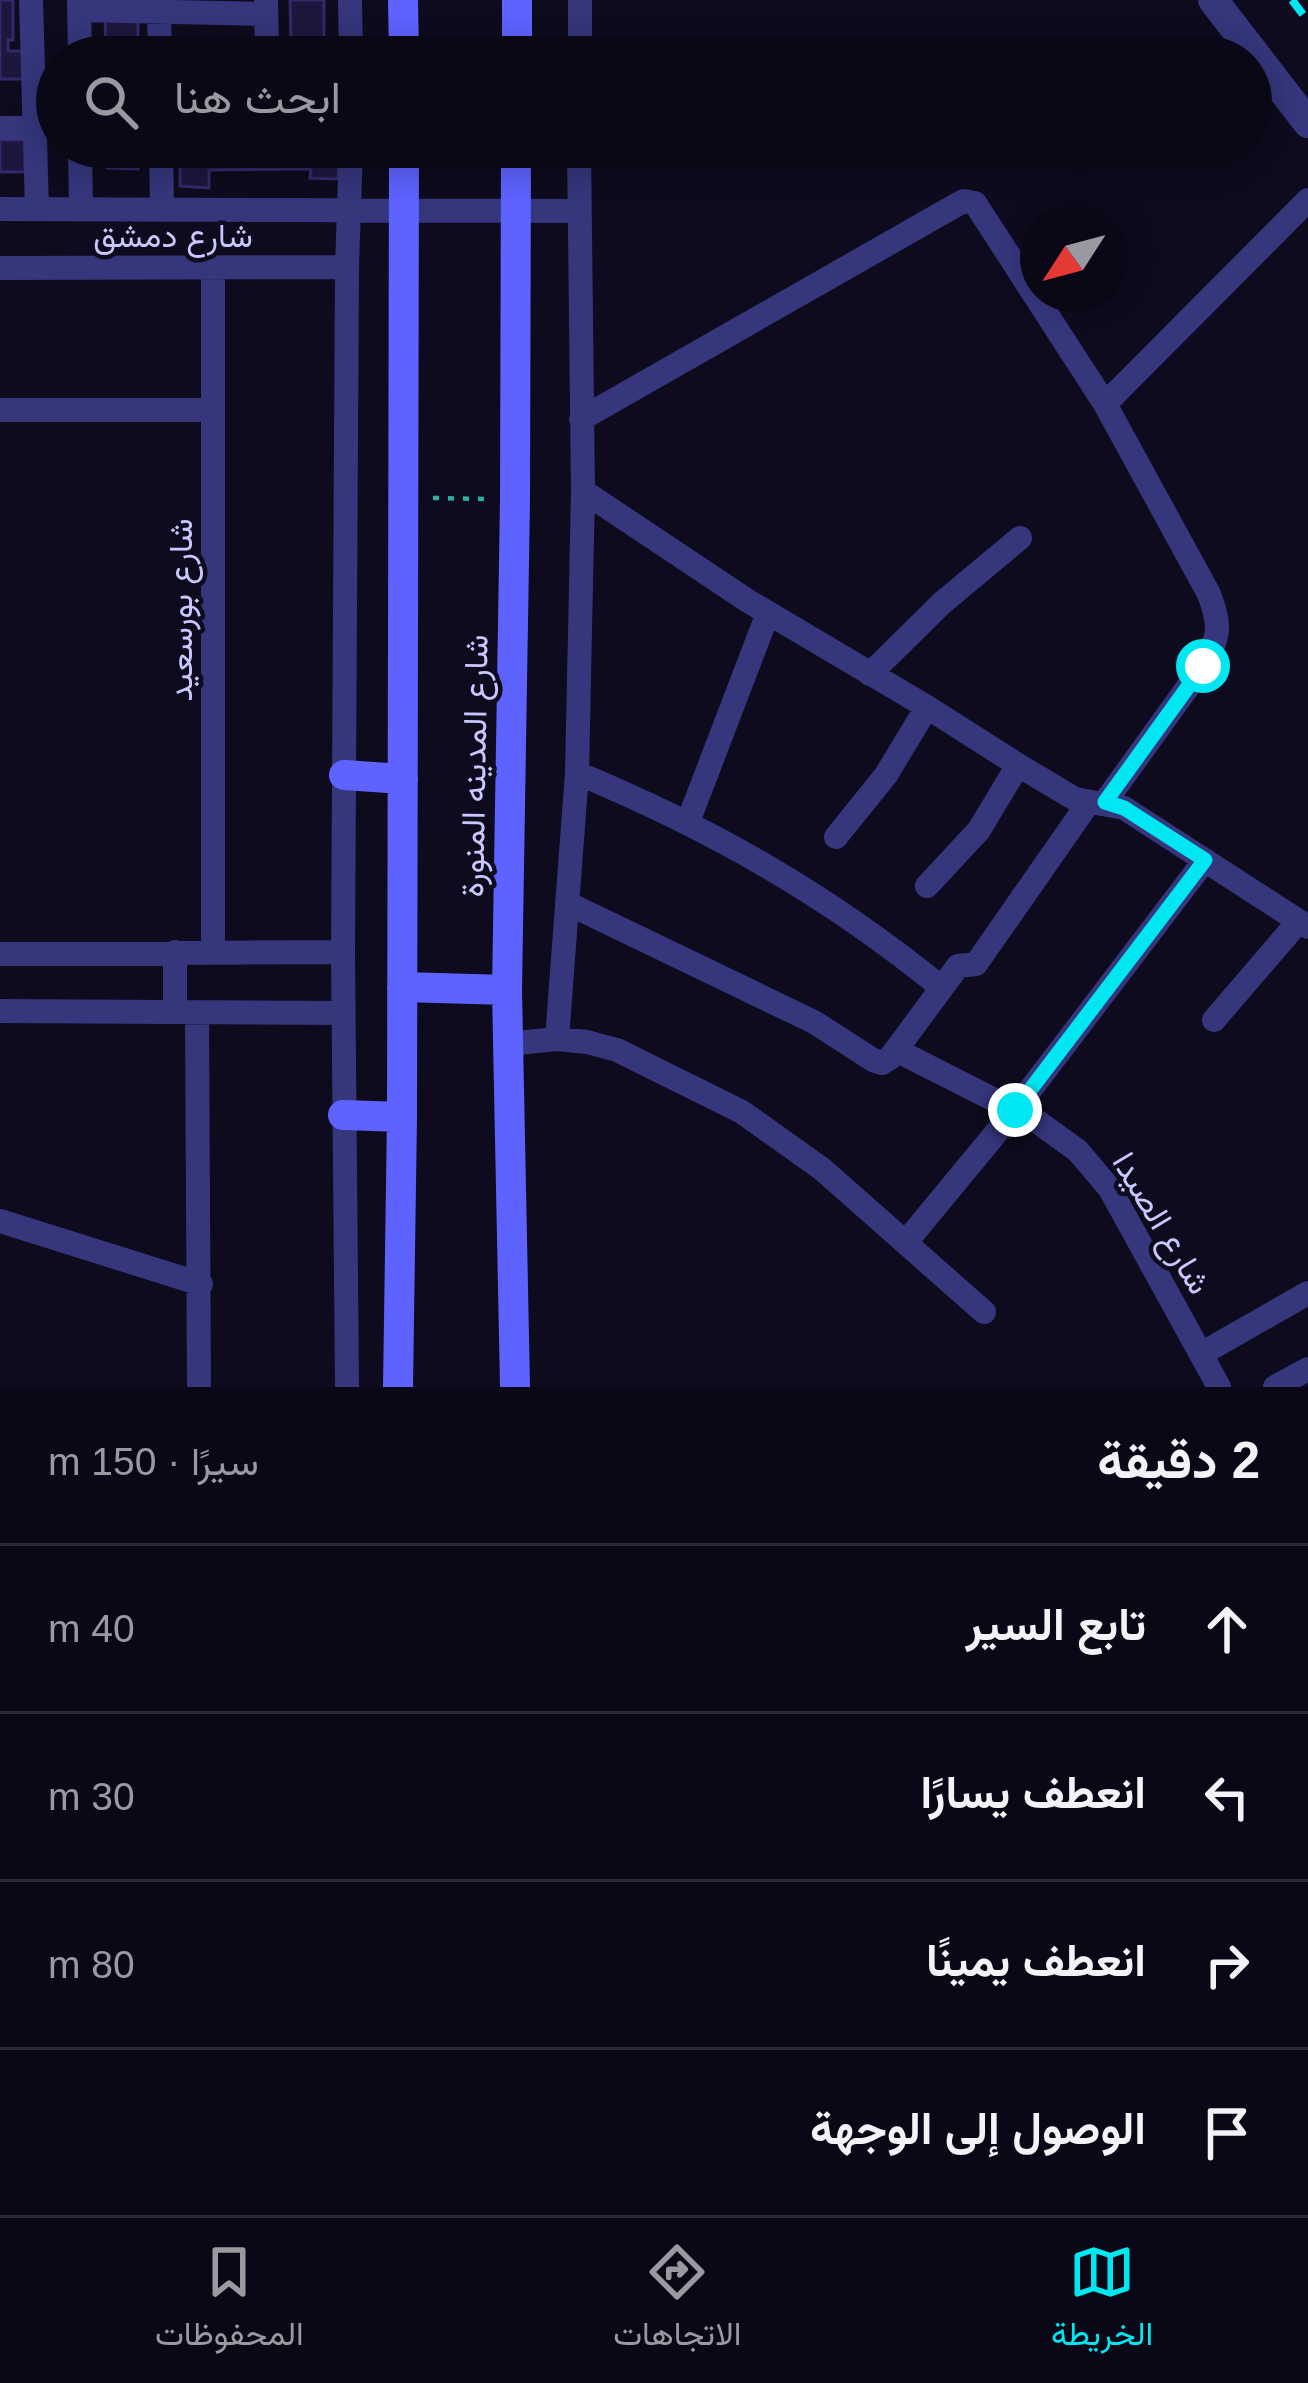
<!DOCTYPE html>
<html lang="ar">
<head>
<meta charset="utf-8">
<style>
  :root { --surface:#0a0816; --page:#181623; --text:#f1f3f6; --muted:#999aa1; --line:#2a2935; --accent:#00e7f2 }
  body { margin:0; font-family:Arial,Vazirmatn,sans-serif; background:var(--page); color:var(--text); direction:rtl }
  .compass { position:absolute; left:1020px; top:204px; width:108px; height:108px; border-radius:50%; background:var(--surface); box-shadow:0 6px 30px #0003; rotate:234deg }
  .stop { position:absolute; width:36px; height:36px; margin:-27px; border:9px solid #00e7f2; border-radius:50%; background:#fff }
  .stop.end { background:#00e7f2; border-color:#fff; box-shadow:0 3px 12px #0008 }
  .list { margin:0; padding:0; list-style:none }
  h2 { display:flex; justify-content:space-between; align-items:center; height:156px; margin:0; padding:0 48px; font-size:51px }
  h2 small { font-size:39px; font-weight:400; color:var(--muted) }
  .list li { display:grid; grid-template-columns:78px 1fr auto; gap:36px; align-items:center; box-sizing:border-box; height:168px; padding:0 48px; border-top:3px solid var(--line) }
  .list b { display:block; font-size:45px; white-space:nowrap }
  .list em { font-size:39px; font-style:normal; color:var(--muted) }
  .icon { flex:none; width:66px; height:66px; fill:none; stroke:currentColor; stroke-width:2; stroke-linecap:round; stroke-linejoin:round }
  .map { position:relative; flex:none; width:1308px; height:1387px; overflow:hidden; direction:ltr }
  .search { position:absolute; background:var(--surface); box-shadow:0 6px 30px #0003; left:36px; right:36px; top:36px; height:132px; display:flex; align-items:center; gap:30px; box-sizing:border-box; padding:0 42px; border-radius:66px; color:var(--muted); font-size:45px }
  .sheet { height:828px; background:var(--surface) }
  nav { display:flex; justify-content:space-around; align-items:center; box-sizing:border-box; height:168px; border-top:3px solid var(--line); background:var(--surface); font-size:33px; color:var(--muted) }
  nav a { display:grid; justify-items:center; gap:6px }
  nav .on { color:var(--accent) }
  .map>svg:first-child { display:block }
  .building { fill:#1d173e; stroke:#32296a; stroke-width:3 }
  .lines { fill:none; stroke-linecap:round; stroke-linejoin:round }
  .path { stroke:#2bafa0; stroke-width:4.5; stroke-dasharray:6 9; stroke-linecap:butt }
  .minor { stroke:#35367c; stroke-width:24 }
  .tertiary { stroke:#35367c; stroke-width:30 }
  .secondary { stroke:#5e62ff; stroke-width:30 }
  .rail { stroke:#00e7f2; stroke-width:8; stroke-dasharray:18 15; stroke-linecap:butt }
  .route { stroke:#00e7f2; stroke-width:15 }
  .labels { text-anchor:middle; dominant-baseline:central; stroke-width:9; stroke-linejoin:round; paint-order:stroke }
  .street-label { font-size:33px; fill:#cac7ff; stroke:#0d0b1d }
</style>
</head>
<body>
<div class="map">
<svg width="1308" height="1387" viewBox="0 0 1308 1387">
  <rect width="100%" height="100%" fill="#0d0b1d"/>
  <path class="building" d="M0 0H13V40H8V51H23V79H0Z
    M290 0H324V44L319 45 320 55 334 57H301L302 42H291Z
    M105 18H138V57H119V47H106Z
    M0 140H26L25 172H0Z
    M106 147H138V169L107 168Z
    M219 147H339L338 179 310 178 311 169 209 170V188L180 186V153L218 155Z"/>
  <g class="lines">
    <path class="path" d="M433 498 487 499"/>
    <path class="minor" d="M31 0 37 209
      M79 0 80 57
      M266 0 267 57
      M350 0 351 57
      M79 10 266 14
      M159 12 160 57
      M580 57V0
      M0 128H35
      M80 147 81 210
      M161 147 162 210
      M0 209 578 211
      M0 268 347 267
      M1105 404 1308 200
      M0 410H213
      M581 419 958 204 964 201 975 203 1105 404 1209 594C1221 627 1220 635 1203 666L1105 802
      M583 491 748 601 927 707 1018 765 1075 799 1124 808 1308 927
      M870 674 942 603 1020 538
      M577 773C712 829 829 896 942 988
      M688 822 768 613
      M836 837 886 775 927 707
      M927 886 979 830 1018 765
      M567 903 814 1022 873 1060 882 1063 890 1058 958 966 976 964 1089 802
      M175 952V1012
      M213 952V268
      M0 954 343 952
      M0 1011 343 1013
      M197 1012 199 1387
      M1214 1020 1299 921
      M557 1039 577 773 583 491 579 147
      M507 1044 557 1039 587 1042 617 1050 742 1112 822 1169 984 1312
      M896 1050 1038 1122 1078 1151 1110 1189 1219 1387
      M0 1221 201 1284
      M906 1242 1015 1110 1205 860
      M1201 1354 1308 1293
      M347 1387 343 952 347 267 351 147
      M1275 1387 1308 1369"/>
    <path class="tertiary" d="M1213 0 1308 123"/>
    <path class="secondary" d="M403 0 404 57
      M517 57V0
      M344 775 403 779
      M402 987 507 990
      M343 1115 402 1117
      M398 1387 402 1117 404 147
      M515 1387 507 990 515 500 516 147"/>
    <path class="rail" d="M1292 0 1308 21"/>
  </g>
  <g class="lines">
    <path class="route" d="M1015 1110 1205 860 1124 808 1105 802 1203 666"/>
  </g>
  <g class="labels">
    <g class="street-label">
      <text x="173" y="235">شارع دمشق</text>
      <text transform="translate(180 610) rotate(-90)">شارع بورسعيد</text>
      <text transform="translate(474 766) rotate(-89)">شارع المدينه المنورة</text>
      <text transform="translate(1162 1223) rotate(59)">شارع الصيدا</text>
    </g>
  </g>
</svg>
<svg class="compass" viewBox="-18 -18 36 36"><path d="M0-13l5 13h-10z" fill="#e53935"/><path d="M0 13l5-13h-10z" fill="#999aa1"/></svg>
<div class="stop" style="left:1203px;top:666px"></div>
<div class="stop end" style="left:1015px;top:1110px"></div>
<div class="search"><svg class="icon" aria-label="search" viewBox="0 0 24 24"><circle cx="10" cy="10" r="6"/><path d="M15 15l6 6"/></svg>ابحث هنا</div>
</div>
<section class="sheet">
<h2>2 دقيقة<small>سيرًا · 150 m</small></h2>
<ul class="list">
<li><svg class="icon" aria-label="ahead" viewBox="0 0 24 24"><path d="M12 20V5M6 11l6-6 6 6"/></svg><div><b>تابع السير</b></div><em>40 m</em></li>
<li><svg class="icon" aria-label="left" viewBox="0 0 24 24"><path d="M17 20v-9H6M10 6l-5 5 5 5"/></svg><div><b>انعطف يسارًا</b></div><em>30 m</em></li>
<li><svg class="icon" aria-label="right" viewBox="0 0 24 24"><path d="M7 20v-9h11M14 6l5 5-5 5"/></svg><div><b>انعطف يمينًا</b></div><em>80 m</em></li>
<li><svg class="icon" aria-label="arrive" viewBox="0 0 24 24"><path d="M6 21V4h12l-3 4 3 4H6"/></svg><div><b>الوصول إلى الوجهة</b></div></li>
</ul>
</section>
<nav>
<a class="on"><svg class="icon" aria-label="map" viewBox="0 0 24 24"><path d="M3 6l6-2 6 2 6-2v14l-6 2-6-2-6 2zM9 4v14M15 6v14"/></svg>الخريطة</a>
<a><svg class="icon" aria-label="directions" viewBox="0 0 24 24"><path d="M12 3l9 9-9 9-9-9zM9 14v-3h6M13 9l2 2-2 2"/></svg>الاتجاهات</a>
<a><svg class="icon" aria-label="saved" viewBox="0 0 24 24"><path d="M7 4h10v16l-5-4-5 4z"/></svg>المحفوظات</a>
</nav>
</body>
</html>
